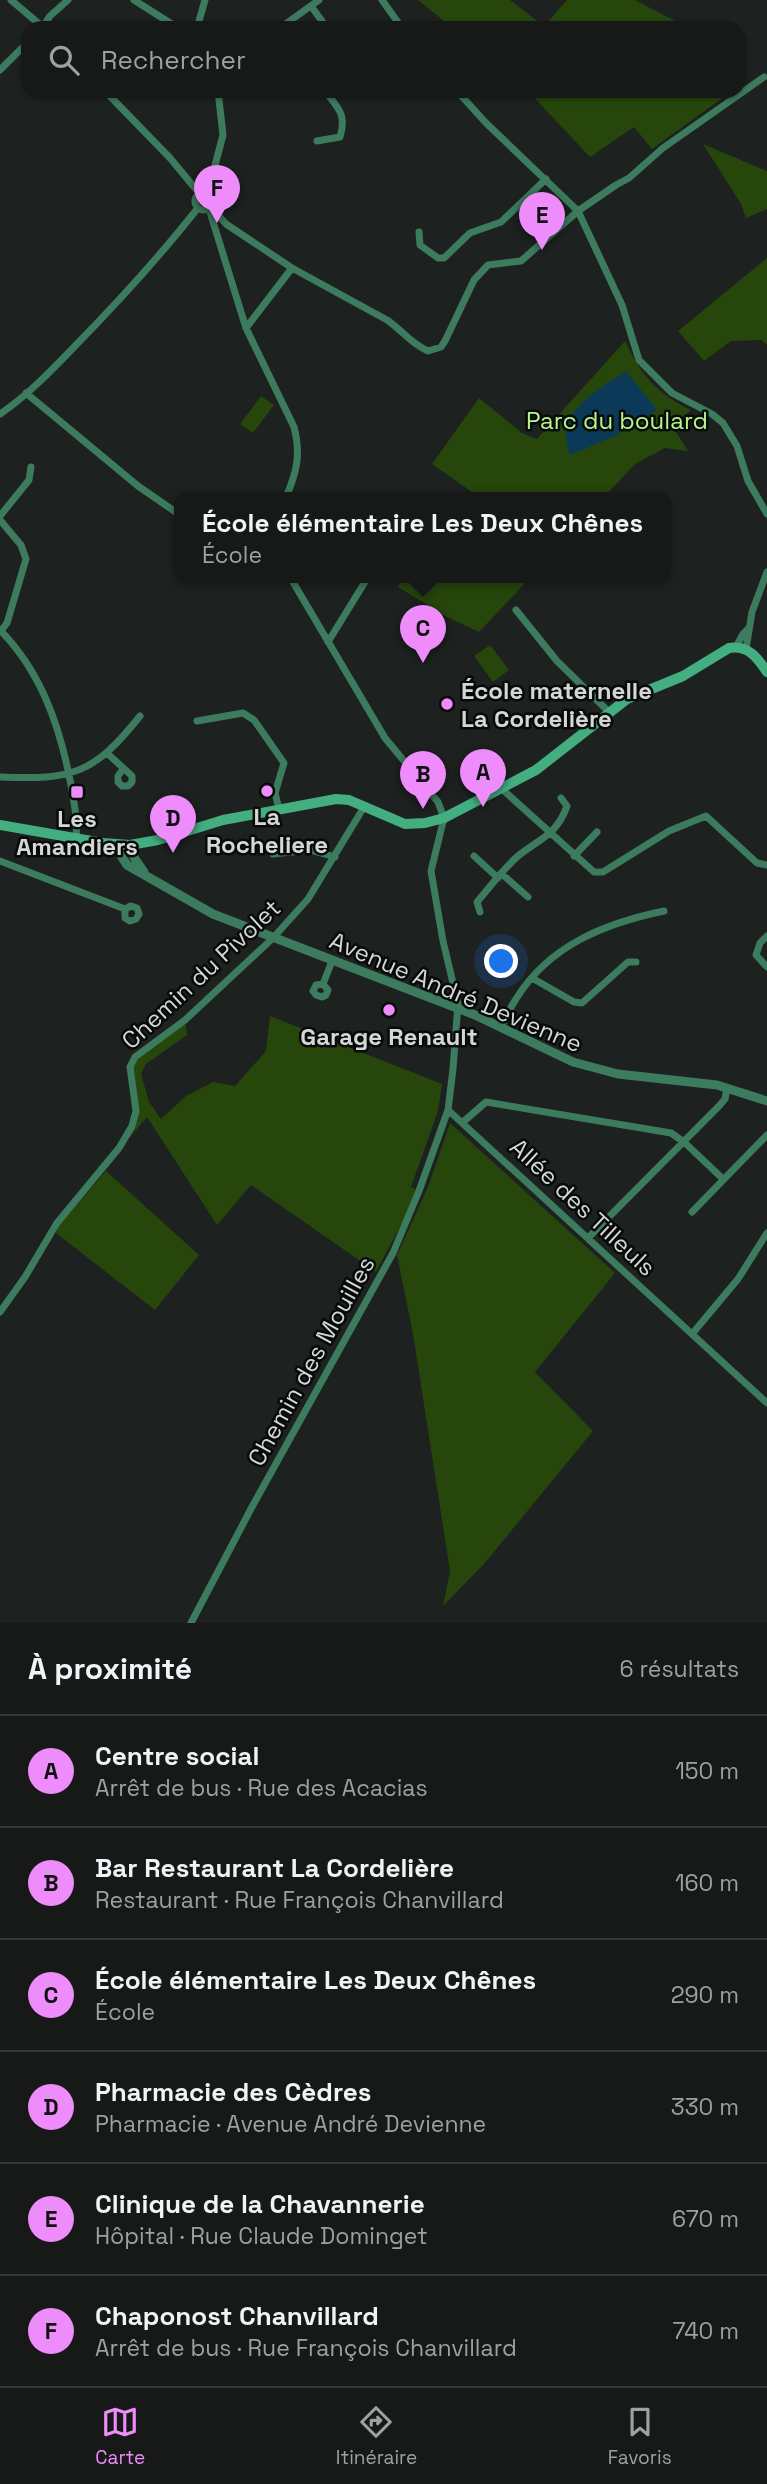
<!DOCTYPE html>
<html lang="fr">
<head>
<meta charset="utf-8">
<style>
  :root { --surface:#161918; --page:#232625; --text:#f1f3f6; --muted:#9ea0a2; --line:#353837; --accent:#ed8cfa }
  body { margin:0; font-family:"Space Grotesk",sans-serif; background:var(--page); color:var(--text) }
  .you { position:absolute; left:502px; top:962px; width:24px; height:24px; margin:-18px; border:5px solid #fff; border-radius:50%; background:#1a73e8; box-shadow:0 0 0 10px #1a73e833 }
  .badge { display:grid; place-items:center; width:46px; height:46px; border-radius:50%; background:var(--accent); color:#111; font-size:23px; font-weight:700 }
  .pin { position:absolute; translate:-50% -58px; filter:drop-shadow(0 2px 4px #0008) }
  .pin::after { content:''; position:absolute; top:37px; width:24px; height:21px; background:inherit; clip-path:polygon(0 0,100% 0,50% 100%) }
  .popup { position:absolute; left:174px; top:492px; width:497px; height:91px; box-sizing:border-box; display:grid; place-content:center; border-radius:14px; background:var(--surface); filter:drop-shadow(0 2px 5px #0005); font-size:23px; white-space:nowrap; color:var(--muted) }
  .popup b { font-size:26px; color:var(--text) }
  .popup::after { content:''; position:absolute; left:50%; top:100%; margin-left:-14px; border:14px solid transparent; border-top-color:var(--surface) }
  .list { margin:0; padding:0; list-style:none }
  h2 { display:flex; justify-content:space-between; align-items:center; height:91px; margin:0; padding:0 28px; font-size:30px }
  h2 small { font-size:23px; font-weight:400; color:var(--muted) }
  .list li { display:grid; grid-template-columns:46px 1fr auto; gap:21px; align-items:center; box-sizing:border-box; height:112px; padding:0 28px; border-top:2px solid var(--line) }
  .list b { display:block; font-size:26px; white-space:nowrap }
  .list p { margin:0; font-size:23px; white-space:nowrap; color:var(--muted) }
  .list em { font-size:23px; font-style:normal; color:var(--muted) }
  .icon { flex:none; width:38px; height:38px; fill:none; stroke:currentColor; stroke-width:2; stroke-linecap:round; stroke-linejoin:round }
  .map { position:relative; flex:none; width:767px; height:1623px; overflow:hidden }
  .search { position:absolute; background:var(--surface); box-shadow:0 2px 5px #0004; left:21px; right:21px; top:21px; height:77px; display:flex; align-items:center; gap:18px; box-sizing:border-box; padding:0 24px; border-radius:21px; color:var(--muted); font-size:26px }
  .sheet { height:763px; background:var(--surface) }
  nav { display:flex; justify-content:space-around; align-items:center; box-sizing:border-box; height:98px; border-top:2px solid var(--line); background:var(--surface); font-size:19px; color:var(--muted) }
  nav a { display:grid; justify-items:center; gap:4px }
  nav .on { color:var(--accent) }
  .map>svg:first-child { display:block }
  .green { fill:#26460c }
  .water { fill:#0a3a58 }
  .lines { fill:none; stroke-linecap:round; stroke-linejoin:round }
  .minor { stroke:#3c7b5d; stroke-width:7 }
  .tertiary { stroke:#3c7b5d; stroke-width:9 }
  .secondary { stroke:#43af80; stroke-width:10 }
  .poi-dot { fill:#ed8cfa; stroke:#080a0a; stroke-width:2.5 }
  .labels { text-anchor:middle; dominant-baseline:central; stroke-width:5; stroke-linejoin:round; paint-order:stroke }
  .park-label { font-size:24px; fill:#b4f58c; stroke:#080a0a }
  .poi-label { font-size:24px; font-weight:bold; fill:#d4d7d6; stroke:#080a0a }
  .street-label { font-size:24px; fill:#d4d7d6; stroke:#080a0a }
</style>
</head>
<body>
<div class="map">
<svg width="767" height="1623" viewBox="0 0 767 1623">
  <rect width="100%" height="100%" fill="#1d2120"/>
  <path class="green" d="M418 0H510L544 26 567 0H635L679 23 684 28H453Z
    M528 91H732L652 149 634 127 590 157Z
    M703 144 767 171V209L746 218 741 204Z
    M767 258V345L762 340 731 341 704 361 678 331Z
    M625 341C641 375 657 394 691 410L673 427 688 451 665 448 635 464 604 497H479L432 464 479 398 522 433 537 439Z
    M261 396 274 405 253 433 240 424Z
    M403 577H531L479 632 447 617 398 587Z
    M490 645 509 670 493 682 474 656Z
    M270 1016 442 1084 438 1111 411 1187 419 1191 376 1272 251 1185 217 1225 147 1117 125 1143 136 1111 130 1067 135 1057 185 1020 187 1035 146 1064 141 1074 149 1102 161 1119 186 1096 213 1082 235 1086 266 1051Z
    M450 1123 615 1273 535 1372 593 1431 484 1564 443 1606 450 1571 413 1334 397 1255 428 1187Z
    M106 1171 199 1255 155 1310 56 1233 60 1224Z"/>
  <path class="water" d="M626 371 657 410 617 435 570 455C568 449 566 441 566 434 568 404 605 386 626 371Z"/>
  <g class="lines">
    <path class="minor" d="M11 0 44 28
      M134 0 178 28
      M382 0 402 28
      M311 6 327 28
      M42 28 50 16 68 0
      M197 28 205 0
      M280 28 319 0
      M0 70 28 42
      M105 91 170 158 199 193
      M457 91 486 123 578 211 622 305 639 360 672 393 712 414 723 423 737 446 748 481 767 514
      M293 93 295 91
      M317 141 340 137C347 114 338 108 325 91
      M195 201a9 9 0 1 1 18 0a9 9 0 1 1-18 0Z
      M208 192 223 135 218 91
      M211 207 226 224 292 268 387 320C402 330 411 344 428 351L441 347 445 341 474 280 488 265 521 261 578 211 616 185 629 178 663 148 764 77
      M209 209 246 328 294 427C301 454 297 472 286 497
      M419 232 420 245 438 258H444L470 233 501 222 546 179
      M246 328 292 268
      M26 393 138 486 180 515
      M0 414C28 395 52 370 76 345 119 301 160 256 198 208
      M0 516 29 480 31 467
      M0 520 21 545 26 559 7 623 1 631
      M516 610 557 661 609 712
      M0 630C42 673 60 727 71 785 74 803 78 820 76 838
      M328 642 368 577
      M736 647 743 634 749 628
      M746 649 752 612 767 572
      M197 721 243 713 254 720 284 763 275 793 279 809
      M108 754 132 776V782L128 786H122L118 782V776L123 769
      M0 777C73 780 94 774 140 716
      M502 789 594 872H603L669 831 706 816 757 863 767 865
      M273 854 310 850 335 857
      M474 856 498 878
      M574 856 597 832
      M0 861 125 909 131 906 137 908 139 914 136 919 130 921 125 918V909
      M502 874 528 897
      M480 912 477 902C490 887 503 869 518 856 539 839 557 835 567 806L561 798
      M767 936 760 943 756 955 767 967
      M532 978 574 1002 582 1003 628 962H636
      M323 984 328 990 326 995 322 997 316 995 313 991 316 985 323 984 332 961
      M501 1027C506 1018 510 1008 516 999 549 945 606 923 664 911
      M448 1110 767 1403
      M463 1122 486 1102 671 1133 684 1142 723 1179
      M692 1212 767 1135
      M588 1238 719 1106 725 1099 727 1088
      M0 1312 25 1277 57 1223 119 1148 132 1126 136 1111 130 1067 135 1057 185 1020 273 938 308 899 364 807
      M692 1334 738 1279 767 1233
      M191 1623 253 1505 393 1253 419 1191 448 1110 453 1069 458 1004 443 941 431 871 444 818 438 802 385 738 290 577"/>
    <path class="tertiary" d="M114 845 127 865 213 914 475 1015 573 1062 618 1074 717 1085 767 1101
      M130 845 133 856 144 872"/>
    <path class="secondary" d="M0 825 103 843 130 845 158 840 223 820 336 799 349 800 405 824 425 823 444 818 536 770 627 699 683 676 729 648C748 645 757 657 767 672"/>
  </g>
  <g class="poi-dot">
    <circle cx="447" cy="704" r="7"/>
    <circle cx="267" cy="791" r="7"/>
    <rect x="70" y="785" width="14" height="14" rx="3.5"/>
    <circle cx="389" cy="1010" r="7"/>
  </g>
  <g class="labels">
    <g class="park-label">
      <text x="617" y="420">Parc du boulard</text>
    </g>
    <g class="poi-label">
      <text x="461" y="690" text-anchor="start">École maternelle<tspan x="461" dy="28">La Cordelière</tspan></text>
      <text x="267" y="816">La<tspan x="267" dy="28">Rocheliere</tspan></text>
      <text x="77" y="818">Les<tspan x="77" dy="28">Amandiers</tspan></text>
      <text x="389" y="1036">Garage Renault</text>
    </g>
    <g class="street-label">
      <text transform="translate(201 974) rotate(-43)">Chemin du Pivolet</text>
      <text transform="translate(456 992) rotate(23)">Avenue André Devienne</text>
      <text transform="translate(583 1207) rotate(43)">Allée des Tilleuls</text>
      <text transform="translate(311 1361) rotate(-61)">Chemin des Mouilles</text>
    </g>
  </g>
</svg>
<div class="you"></div>
<div class="pin badge" style="left:483px;top:807px">A</div>
<div class="pin badge" style="left:423px;top:809px">B</div>
<div class="pin badge" style="left:423px;top:663px">C</div>
<div class="popup"><b>École élémentaire Les Deux Chênes</b>École</div>
<div class="pin badge" style="left:173px;top:853px">D</div>
<div class="pin badge" style="left:542px;top:250px">E</div>
<div class="pin badge" style="left:217px;top:223px">F</div>
<div class="search"><svg class="icon" aria-label="search" viewBox="0 0 24 24"><circle cx="10" cy="10" r="6"/><path d="M15 15l6 6"/></svg>Rechercher</div>
</div>
<section class="sheet">
<h2>À proximité<small>6 résultats</small></h2>
<ul class="list">
<li><span class="badge">A</span><div><b>Centre social</b><p>Arrêt de bus · Rue des Acacias</p></div><em>150 m</em></li>
<li><span class="badge">B</span><div><b>Bar Restaurant La Cordelière</b><p>Restaurant · Rue François Chanvillard</p></div><em>160 m</em></li>
<li><span class="badge">C</span><div><b>École élémentaire Les Deux Chênes</b><p>École</p></div><em>290 m</em></li>
<li><span class="badge">D</span><div><b>Pharmacie des Cèdres</b><p>Pharmacie · Avenue André Devienne</p></div><em>330 m</em></li>
<li><span class="badge">E</span><div><b>Clinique de la Chavannerie</b><p>Hôpital · Rue Claude Dominget</p></div><em>670 m</em></li>
<li><span class="badge">F</span><div><b>Chaponost Chanvillard</b><p>Arrêt de bus · Rue François Chanvillard</p></div><em>740 m</em></li>
</ul>
</section>
<nav>
<a class="on"><svg class="icon" aria-label="map" viewBox="0 0 24 24"><path d="M3 6l6-2 6 2 6-2v14l-6 2-6-2-6 2zM9 4v14M15 6v14"/></svg>Carte</a>
<a><svg class="icon" aria-label="directions" viewBox="0 0 24 24"><path d="M12 3l9 9-9 9-9-9zM9 14v-3h6M13 9l2 2-2 2"/></svg>Itinéraire</a>
<a><svg class="icon" aria-label="saved" viewBox="0 0 24 24"><path d="M7 4h10v16l-5-4-5 4z"/></svg>Favoris</a>
</nav>
</body>
</html>
